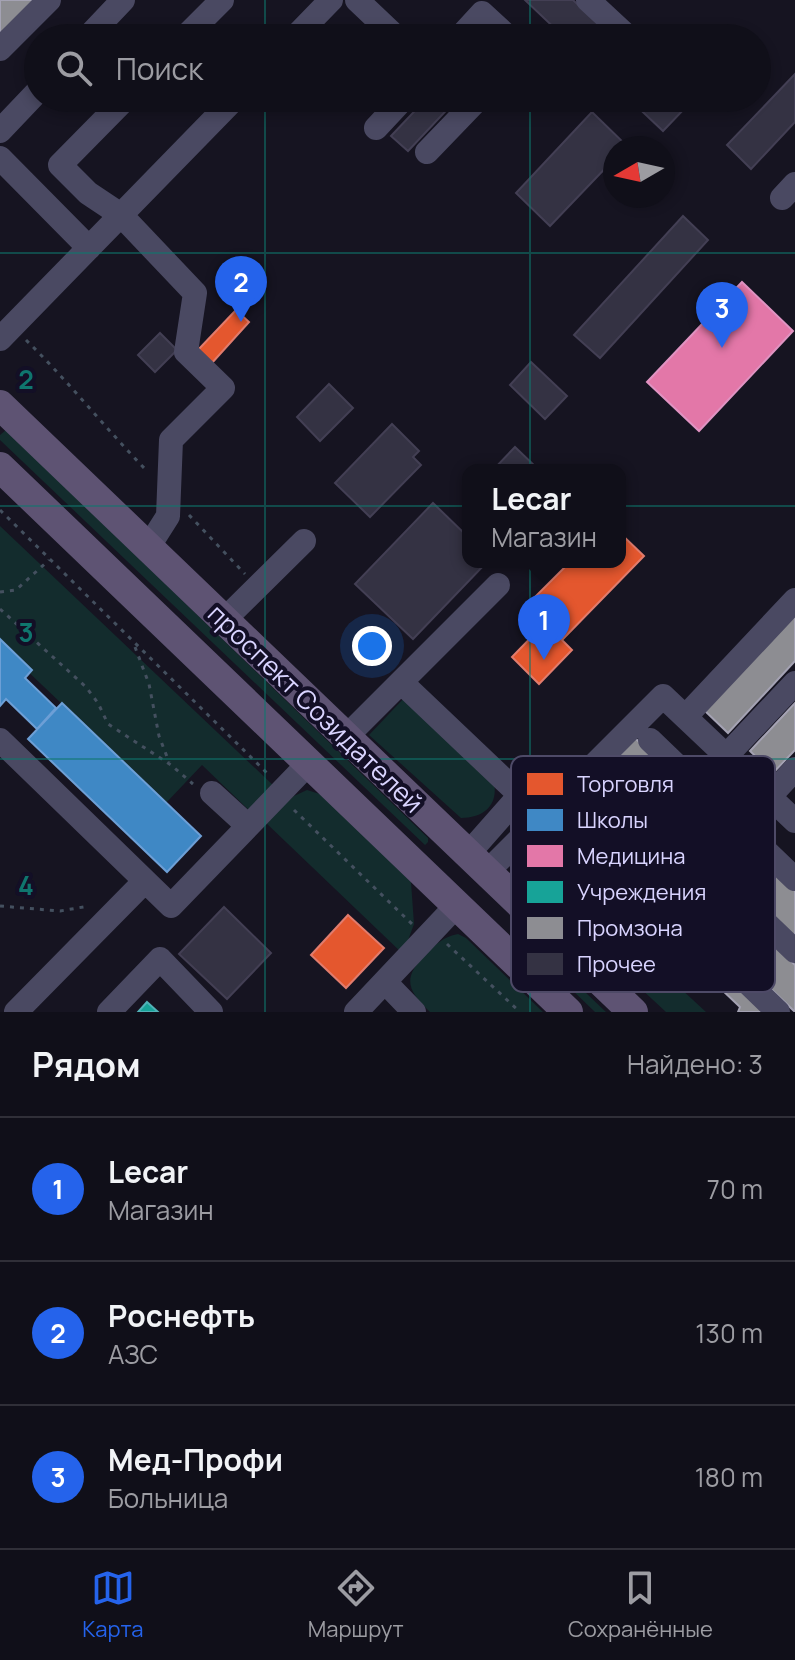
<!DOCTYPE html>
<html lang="ru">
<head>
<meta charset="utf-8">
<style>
  :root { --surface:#100f19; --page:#1e1d26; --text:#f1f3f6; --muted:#9c9ca2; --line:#302f38; --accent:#2563eb }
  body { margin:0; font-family:Manrope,sans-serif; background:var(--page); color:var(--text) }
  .compass { position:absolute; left:603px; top:136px; width:72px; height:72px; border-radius:50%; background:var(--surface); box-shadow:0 4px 12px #0003; rotate:261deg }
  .you { position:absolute; left:372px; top:646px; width:28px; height:28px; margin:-20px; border:6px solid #fff; border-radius:50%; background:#1a73e8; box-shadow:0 0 0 12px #1a73e833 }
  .badge { display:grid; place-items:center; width:52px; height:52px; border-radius:50%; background:var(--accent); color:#fff; font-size:26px; font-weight:700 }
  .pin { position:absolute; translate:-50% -66px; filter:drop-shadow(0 2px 4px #0008) }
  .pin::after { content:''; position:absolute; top:42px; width:28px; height:24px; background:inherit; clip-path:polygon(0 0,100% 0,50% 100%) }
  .popup { position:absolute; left:462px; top:464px; width:164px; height:104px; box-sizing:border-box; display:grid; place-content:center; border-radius:16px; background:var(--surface); filter:drop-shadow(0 2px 6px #0005); font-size:26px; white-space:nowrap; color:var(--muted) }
  .popup b { font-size:30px; color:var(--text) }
  .popup::after { content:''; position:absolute; left:50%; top:100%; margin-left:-16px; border:16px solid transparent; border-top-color:var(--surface) }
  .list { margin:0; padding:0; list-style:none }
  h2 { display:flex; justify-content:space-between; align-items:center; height:104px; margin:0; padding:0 32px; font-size:34px }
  h2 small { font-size:26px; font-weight:400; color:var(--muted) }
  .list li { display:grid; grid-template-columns:52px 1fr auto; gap:24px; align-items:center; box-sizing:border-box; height:144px; padding:0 32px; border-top:2px solid var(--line) }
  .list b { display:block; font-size:30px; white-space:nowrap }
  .list p { margin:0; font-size:26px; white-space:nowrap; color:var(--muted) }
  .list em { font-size:26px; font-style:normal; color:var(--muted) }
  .icon { flex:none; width:44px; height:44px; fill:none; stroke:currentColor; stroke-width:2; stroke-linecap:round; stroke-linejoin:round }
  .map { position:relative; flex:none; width:795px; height:1012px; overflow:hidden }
  .search { position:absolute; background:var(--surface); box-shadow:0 4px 12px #0003; left:24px; right:24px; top:24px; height:88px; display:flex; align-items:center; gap:20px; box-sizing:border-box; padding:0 28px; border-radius:44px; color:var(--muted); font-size:30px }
  .sheet { height:536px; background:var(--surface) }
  nav { display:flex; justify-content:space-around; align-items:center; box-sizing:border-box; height:112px; border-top:2px solid var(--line); background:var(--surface); font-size:22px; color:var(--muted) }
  nav a { display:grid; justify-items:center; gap:4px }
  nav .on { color:var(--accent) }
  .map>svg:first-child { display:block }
  .green { fill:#132c2d }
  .shops { fill:#e4572e; stroke:#e17c6d; stroke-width:2 }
  .schools { fill:#3f88c5; stroke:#6d9fd6; stroke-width:2 }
  .health { fill:#e377a8; stroke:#e093c2; stroke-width:2 }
  .public { fill:#17a398; stroke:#51b2b7; stroke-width:2 }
  .industry { fill:#8d8d92; stroke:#a4a2b3; stroke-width:2 }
  .building { fill:#343243; stroke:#433f54; stroke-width:2 }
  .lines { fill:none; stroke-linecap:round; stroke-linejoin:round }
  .path { stroke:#44505f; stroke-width:3; stroke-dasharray:4 6; stroke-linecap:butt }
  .minor { stroke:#4a4962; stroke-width:24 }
  .major { stroke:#5e5373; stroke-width:30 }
  .grid { fill:none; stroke:#0f766e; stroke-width:2; stroke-opacity:0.55 }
  .labels { text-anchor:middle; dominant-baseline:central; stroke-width:8; stroke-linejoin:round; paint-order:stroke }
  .street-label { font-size:26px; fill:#d9d4ff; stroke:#130f26 }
  .key { fill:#130f26; stroke:#4e4a67; stroke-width:2 }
  .key-label { font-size:22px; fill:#d9d4ff }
  .grid-label { font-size:26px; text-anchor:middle; font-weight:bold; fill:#0f766e; stroke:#130f26; stroke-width:8; stroke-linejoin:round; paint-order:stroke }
</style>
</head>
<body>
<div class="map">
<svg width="795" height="1012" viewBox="0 0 795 1012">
  <rect width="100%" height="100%" fill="#161421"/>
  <path class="green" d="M6 430 428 838V842L425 845 0 440V435Z
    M0 526 276 788 252 813 202 765 166 803 0 645Z
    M406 696 493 778C500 803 486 818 461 818L369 735Z
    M307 790 323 795 411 882 414 924 403 954 264 821 294 796Z
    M532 851 706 1012H666L514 871Z
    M519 930 522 932 606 1012H595L517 937 516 931Z
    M458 934 466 938 543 1012H430C407 990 402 978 426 954 436 944 443 937 458 934Z"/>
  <path class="shops" d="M236 310 249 322 211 364 197 351Z
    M620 533 644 556 562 640 572 650 539 684 512 657 548 620 530 602 570 562H620Z
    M348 915 384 948 346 988 311 955Z"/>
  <path class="schools" d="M0 639 32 670 25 678 56 708 37 729 6 699 0 706Z
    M62 703 201 836 167 872 28 739Z"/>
  <path class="health" d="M742 282 793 331 699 431 647 382Z"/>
  <path class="public" d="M147 1002 158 1012H138Z"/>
  <path class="industry" d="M0 0H36L0 37Z
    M795 614V661L728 733 705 711Z
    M795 703V750L773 773 750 751Z
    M635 738 795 891V938L612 763Z
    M597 777 795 965V1012L574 801Z
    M558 811 767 1012H738L740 1007 595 869 592 873 543 826Z"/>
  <path class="building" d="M525 0H573L613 38H565Z
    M795 74V122L751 169 727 145Z
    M427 98H458L408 151 391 136Z
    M628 98H677L686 107 663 131Z
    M592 112 627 146 615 148V158L550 226 516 193Z
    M683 216 708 240 600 358 574 335Z
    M160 333 177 350 155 372 138 355Z
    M531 362 567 396 545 419 510 385Z
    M329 384 353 408 320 441 297 417Z
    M392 424 419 451 413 457 421 465 370 517 335 483Z
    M515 447 539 470H493Z
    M433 503 468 537V562H487L413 639 355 584Z
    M224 907 271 953 227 999 179 954Z"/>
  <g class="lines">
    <path class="path" d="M26 340C69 382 106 429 148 472
      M0 510 270 776
      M189 515 245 574
      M0 592 16 590 49 560
      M0 609 86 687 98 703 108 724 171 765 193 784
      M135 647 149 684 159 736 169 762
      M294 810 412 924
      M0 906 60 911 89 906
      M447 944 520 1012"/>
    <path class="minor" d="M357 0 397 38
      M588 0 629 38
      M87 38 123 0
      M184 38 222 0
      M294 38 331 0
      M459 38 482 13 509 38
      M0 49 49 0
      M126 98 60 165 88 193 121 215 195 293 186 352 223 388 171 440 168 516 149 546
      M376 128 404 98
      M0 131 38 91
      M427 152 479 98
      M0 158 89 248
      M782 198 795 184
      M0 339 235 98
      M224 620 304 541
      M402 683 520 795 468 854
      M686 716 795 600
      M346 737 498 585
      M0 740 171 906 309 763
      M650 740 795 879
      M727 755 795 683
      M608 772 795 951
      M212 793 248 826
      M769 797 795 769
      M571 812 778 1012
      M487 872 663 696 795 821
      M385 982 414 1012
      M16 1012 145 881
      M109 1012 160 959 211 1012
      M356 1012 457 905"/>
    <path class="major" d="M0 405 633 1012
      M0 467 568 1012"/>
  </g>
  <path class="grid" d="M265 0V38M530 0V38M265 98V1012M530 98V1012M0 253H795M0 506H795M0 759H795"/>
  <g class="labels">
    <g class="street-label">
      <text transform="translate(316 708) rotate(44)">проспект Созидателей</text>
    </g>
  </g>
  <rect x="511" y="756" width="264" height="236" rx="12" class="key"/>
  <rect x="527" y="773" width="36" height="22" fill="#e4572e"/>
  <rect x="527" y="809" width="36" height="22" fill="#3f88c5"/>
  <rect x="527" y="845" width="36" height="22" fill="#e377a8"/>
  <rect x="527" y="881" width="36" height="22" fill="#17a398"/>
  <rect x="527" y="917" width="36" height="22" fill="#8d8d92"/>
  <rect x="527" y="953" width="36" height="22" fill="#343243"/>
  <g class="key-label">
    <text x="577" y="792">Торговля</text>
    <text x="577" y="828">Школы</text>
    <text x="577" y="864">Медицина</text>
    <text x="577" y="900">Учреждения</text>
    <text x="577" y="936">Промзона</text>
    <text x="577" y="972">Прочее</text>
  </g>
  <g class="grid-label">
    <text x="26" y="389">2</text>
    <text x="26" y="642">3</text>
    <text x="26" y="895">4</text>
  </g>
</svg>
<svg class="compass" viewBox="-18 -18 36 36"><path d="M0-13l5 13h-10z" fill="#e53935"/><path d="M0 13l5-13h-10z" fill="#9c9ca2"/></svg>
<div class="you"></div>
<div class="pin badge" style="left:544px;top:660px">1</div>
<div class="popup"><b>Lecar</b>Магазин</div>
<div class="pin badge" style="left:241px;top:322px">2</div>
<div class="pin badge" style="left:722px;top:348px">3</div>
<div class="search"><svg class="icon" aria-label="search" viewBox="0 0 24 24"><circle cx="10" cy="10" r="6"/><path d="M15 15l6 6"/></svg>Поиск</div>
</div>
<section class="sheet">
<h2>Рядом<small>Найдено: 3</small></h2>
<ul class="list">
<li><span class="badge">1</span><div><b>Lecar</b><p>Магазин</p></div><em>70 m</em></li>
<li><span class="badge">2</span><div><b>Роснефть</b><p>АЗС</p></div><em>130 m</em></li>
<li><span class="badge">3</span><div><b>Мед-Профи</b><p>Больница</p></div><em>180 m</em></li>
</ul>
</section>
<nav>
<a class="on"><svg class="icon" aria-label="map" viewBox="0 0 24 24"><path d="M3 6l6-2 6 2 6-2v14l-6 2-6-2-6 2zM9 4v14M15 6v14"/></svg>Карта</a>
<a><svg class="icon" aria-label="directions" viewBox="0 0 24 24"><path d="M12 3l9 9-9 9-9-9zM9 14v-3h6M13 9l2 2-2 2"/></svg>Маршрут</a>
<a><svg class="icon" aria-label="saved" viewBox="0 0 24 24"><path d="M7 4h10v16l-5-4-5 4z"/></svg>Сохранённые</a>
</nav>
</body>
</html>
